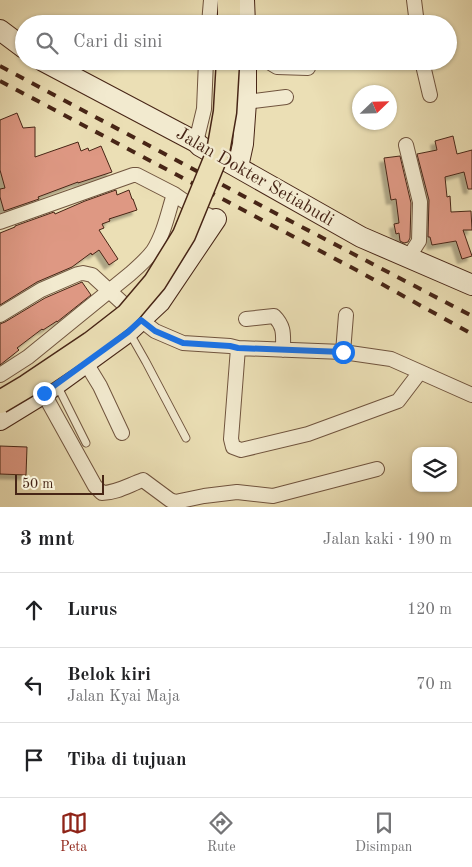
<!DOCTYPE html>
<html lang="id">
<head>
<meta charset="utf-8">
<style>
  :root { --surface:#fff; --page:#f6f6f6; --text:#202124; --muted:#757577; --line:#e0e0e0; --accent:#8f2418 }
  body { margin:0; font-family:"Old Standard TT",serif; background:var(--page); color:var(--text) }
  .controls { position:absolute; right:15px; bottom:15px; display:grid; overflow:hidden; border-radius:10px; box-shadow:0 1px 4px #0004 }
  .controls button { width:45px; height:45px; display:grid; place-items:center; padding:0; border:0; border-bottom:1px solid var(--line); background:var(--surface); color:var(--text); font:25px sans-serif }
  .compass { position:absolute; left:352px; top:85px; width:45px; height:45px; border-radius:50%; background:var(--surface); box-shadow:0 1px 4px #0004; rotate:67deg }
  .scale { position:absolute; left:15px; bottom:12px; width:89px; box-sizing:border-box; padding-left:5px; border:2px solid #472516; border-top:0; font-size:14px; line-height:18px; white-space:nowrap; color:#472516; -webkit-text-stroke:4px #f2eacf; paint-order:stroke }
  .stop { position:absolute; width:15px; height:15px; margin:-11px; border:4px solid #1a73e8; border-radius:50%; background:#fff }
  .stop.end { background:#1a73e8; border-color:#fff; box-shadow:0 1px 5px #0008 }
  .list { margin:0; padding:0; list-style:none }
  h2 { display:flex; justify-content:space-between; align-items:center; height:65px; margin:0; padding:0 20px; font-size:21px }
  h2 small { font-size:16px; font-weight:400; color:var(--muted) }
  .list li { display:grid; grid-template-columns:32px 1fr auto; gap:15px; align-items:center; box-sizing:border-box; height:75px; padding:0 20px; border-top:1px solid var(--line) }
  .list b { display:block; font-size:19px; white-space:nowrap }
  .list p { margin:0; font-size:16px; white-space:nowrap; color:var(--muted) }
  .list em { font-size:16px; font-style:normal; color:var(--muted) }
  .icon { flex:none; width:28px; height:28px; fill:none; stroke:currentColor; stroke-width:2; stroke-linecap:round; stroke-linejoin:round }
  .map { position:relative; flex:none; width:472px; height:507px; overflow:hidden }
  .search { position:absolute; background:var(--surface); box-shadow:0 1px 4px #0004; left:15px; right:15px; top:15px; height:55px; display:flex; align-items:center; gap:12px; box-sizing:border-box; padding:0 18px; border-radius:28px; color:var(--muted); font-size:19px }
  .sheet { height:290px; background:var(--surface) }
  nav { display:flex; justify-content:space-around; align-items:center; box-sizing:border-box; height:70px; border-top:1px solid var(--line); background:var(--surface); font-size:14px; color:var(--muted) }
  nav a { display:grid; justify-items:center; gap:2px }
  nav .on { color:var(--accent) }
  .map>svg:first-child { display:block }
  .building { fill:#de9883; stroke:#472516; filter:url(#shadow) }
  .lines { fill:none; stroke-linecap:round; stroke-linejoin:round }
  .lane-casing { stroke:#70543e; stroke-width:9 }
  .street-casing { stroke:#70543e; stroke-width:16 }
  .secondary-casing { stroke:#472516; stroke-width:22 }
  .primary-casing { stroke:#472516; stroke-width:25 }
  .lane { stroke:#f2eacf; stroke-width:7 }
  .street { stroke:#f2eacf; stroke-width:14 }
  .secondary { stroke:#f2eacf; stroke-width:20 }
  .primary { stroke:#ebdfb5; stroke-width:22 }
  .rail { stroke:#472516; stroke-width:4; stroke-dasharray:9 9; stroke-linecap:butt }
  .primary-bridge-casing { stroke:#472516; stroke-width:25; stroke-linecap:butt }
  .primary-bridge { stroke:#ebdfb5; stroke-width:22 }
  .route { stroke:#1a73e8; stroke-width:6 }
  .labels { text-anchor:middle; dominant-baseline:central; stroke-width:4.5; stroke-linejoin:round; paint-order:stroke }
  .street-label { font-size:18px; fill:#472516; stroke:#f2eacf }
</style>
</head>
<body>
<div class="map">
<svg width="472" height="507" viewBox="0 0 472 507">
  <defs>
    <filter id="shadow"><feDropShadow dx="-4.5" dy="4.5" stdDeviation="1" flood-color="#0004"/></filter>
  </defs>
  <rect width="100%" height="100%" fill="#ebdfb5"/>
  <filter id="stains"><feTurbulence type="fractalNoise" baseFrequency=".004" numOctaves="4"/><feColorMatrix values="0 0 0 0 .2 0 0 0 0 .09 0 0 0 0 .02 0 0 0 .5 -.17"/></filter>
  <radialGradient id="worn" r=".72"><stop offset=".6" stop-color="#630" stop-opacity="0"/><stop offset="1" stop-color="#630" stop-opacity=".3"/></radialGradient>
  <path class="building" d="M17 113 23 128 35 127V157L78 142 81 151 88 148 89 151 101 146 112 172 78 183V182L38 197 39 199 4 211 0 197V189L5 188 0 170V120Z
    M453 136 457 154 472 150V189H468L464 172 445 177 447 197 450 196 451 212 471 211 472 230H463L472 256 462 259 456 241 432 245 430 237H428L429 200 417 154 437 150 435 141Z
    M400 156 411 203 410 238 408 242 404 243 400 241 399 233 396 234 394 224 399 223 396 199 391 200 384 158Z
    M116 190 117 195 129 190 132 199H133L137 210 109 219 110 221 102 224 104 228 99 230 118 259 109 265 99 250 92 255 91 253 72 267 37 282 0 305V233L15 227V226L54 212 55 214 85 201Z
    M82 282 91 295 57 322V321L43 330 42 329 17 348 19 350 0 365V324L5 322 45 298Z
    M0 446 27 447 26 475 0 474Z"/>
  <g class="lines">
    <g class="lane-casing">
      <path id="lane" d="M129 332 146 362 186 438
        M57 385 86 443"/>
    </g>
    <g class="street-casing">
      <path id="street" d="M414 0 417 24
        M209 24 211 0
        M267 61 277 67 308 68
        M422 61 430 95
        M246 102 286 97
        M196 142 204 109 206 61
        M406 145 420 202 419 241 408 258
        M0 222 133 175H137L174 194 197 210 216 219
        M0 315 41 290 78 274 83 273 92 275 141 320 155 331 183 343 230 346 238 348 343 352 391 359 472 395
        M246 319 274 316C285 327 283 335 283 350
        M238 348 231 439 233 447 241 450 308 434 398 401 420 372
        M343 352 346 315
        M86 363 100 386 122 433
        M0 375 28 357 130 274C138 267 147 259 153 251 164 234 168 213 174 194
        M44 393 49 403 95 486 102 493C116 493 129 485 143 480L170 500 175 502 204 496 237 492 273 496 377 469"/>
    </g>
    <g class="secondary-casing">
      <path id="secondary" d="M244 0 245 24
        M0 30 24 48
        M43 61 196 142 200 146 361 237 472 285
        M238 167 243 144 246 102V61
        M0 420 44 393 128 332 160 302 216 219"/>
    </g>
    <g class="primary-casing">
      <path id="primary" d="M229 0V24"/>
    </g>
    <use href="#lane" class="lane"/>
    <use href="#street" class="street"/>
    <use href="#secondary" class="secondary"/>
    <use href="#primary" class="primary"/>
    <path class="rail" d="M0 66 277 214 472 316
      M0 81 360 272 472 334"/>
    <g class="primary-bridge-casing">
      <path id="primary-bridge" d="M0 402 27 386 91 343 127 315 155 282 184 235 218 152 225 112 228 61"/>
    </g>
    <use href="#primary-bridge" class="primary-bridge"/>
  </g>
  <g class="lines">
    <path class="route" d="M44 393 128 332 141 320 155 331 183 343 230 346 238 348 343 352"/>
  </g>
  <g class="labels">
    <g class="street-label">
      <text transform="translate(255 177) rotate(30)">Jalan Dokter Setiabudi</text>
    </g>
  </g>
  <rect width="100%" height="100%" filter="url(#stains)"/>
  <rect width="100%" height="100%" fill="url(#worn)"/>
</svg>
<div class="controls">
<button><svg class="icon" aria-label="layers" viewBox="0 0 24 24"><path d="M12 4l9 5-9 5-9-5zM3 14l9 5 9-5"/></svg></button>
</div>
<svg class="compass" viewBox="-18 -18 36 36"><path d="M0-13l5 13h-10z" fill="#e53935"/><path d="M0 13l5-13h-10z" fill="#757577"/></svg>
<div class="scale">50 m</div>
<div class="stop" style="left:343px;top:352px"></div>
<div class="stop end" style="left:44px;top:393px"></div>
<div class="search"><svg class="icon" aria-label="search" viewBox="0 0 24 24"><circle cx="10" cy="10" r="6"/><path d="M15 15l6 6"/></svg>Cari di sini</div>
</div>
<section class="sheet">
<h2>3 mnt<small>Jalan kaki · 190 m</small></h2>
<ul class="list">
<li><svg class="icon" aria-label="ahead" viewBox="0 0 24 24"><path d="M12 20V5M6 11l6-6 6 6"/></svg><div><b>Lurus</b></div><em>120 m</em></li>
<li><svg class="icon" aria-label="left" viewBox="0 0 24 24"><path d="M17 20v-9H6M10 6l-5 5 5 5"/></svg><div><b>Belok kiri</b><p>Jalan Kyai Maja</p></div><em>70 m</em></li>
<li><svg class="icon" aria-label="arrive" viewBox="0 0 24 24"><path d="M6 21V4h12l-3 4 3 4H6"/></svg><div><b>Tiba di tujuan</b></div></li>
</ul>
</section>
<nav>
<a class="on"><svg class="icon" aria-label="map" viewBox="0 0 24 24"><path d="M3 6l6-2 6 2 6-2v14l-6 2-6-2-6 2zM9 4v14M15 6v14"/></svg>Peta</a>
<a><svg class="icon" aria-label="directions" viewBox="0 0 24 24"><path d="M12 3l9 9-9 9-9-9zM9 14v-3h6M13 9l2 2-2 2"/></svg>Rute</a>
<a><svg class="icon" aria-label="saved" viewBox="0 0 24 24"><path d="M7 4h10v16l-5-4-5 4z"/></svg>Disimpan</a>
</nav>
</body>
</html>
